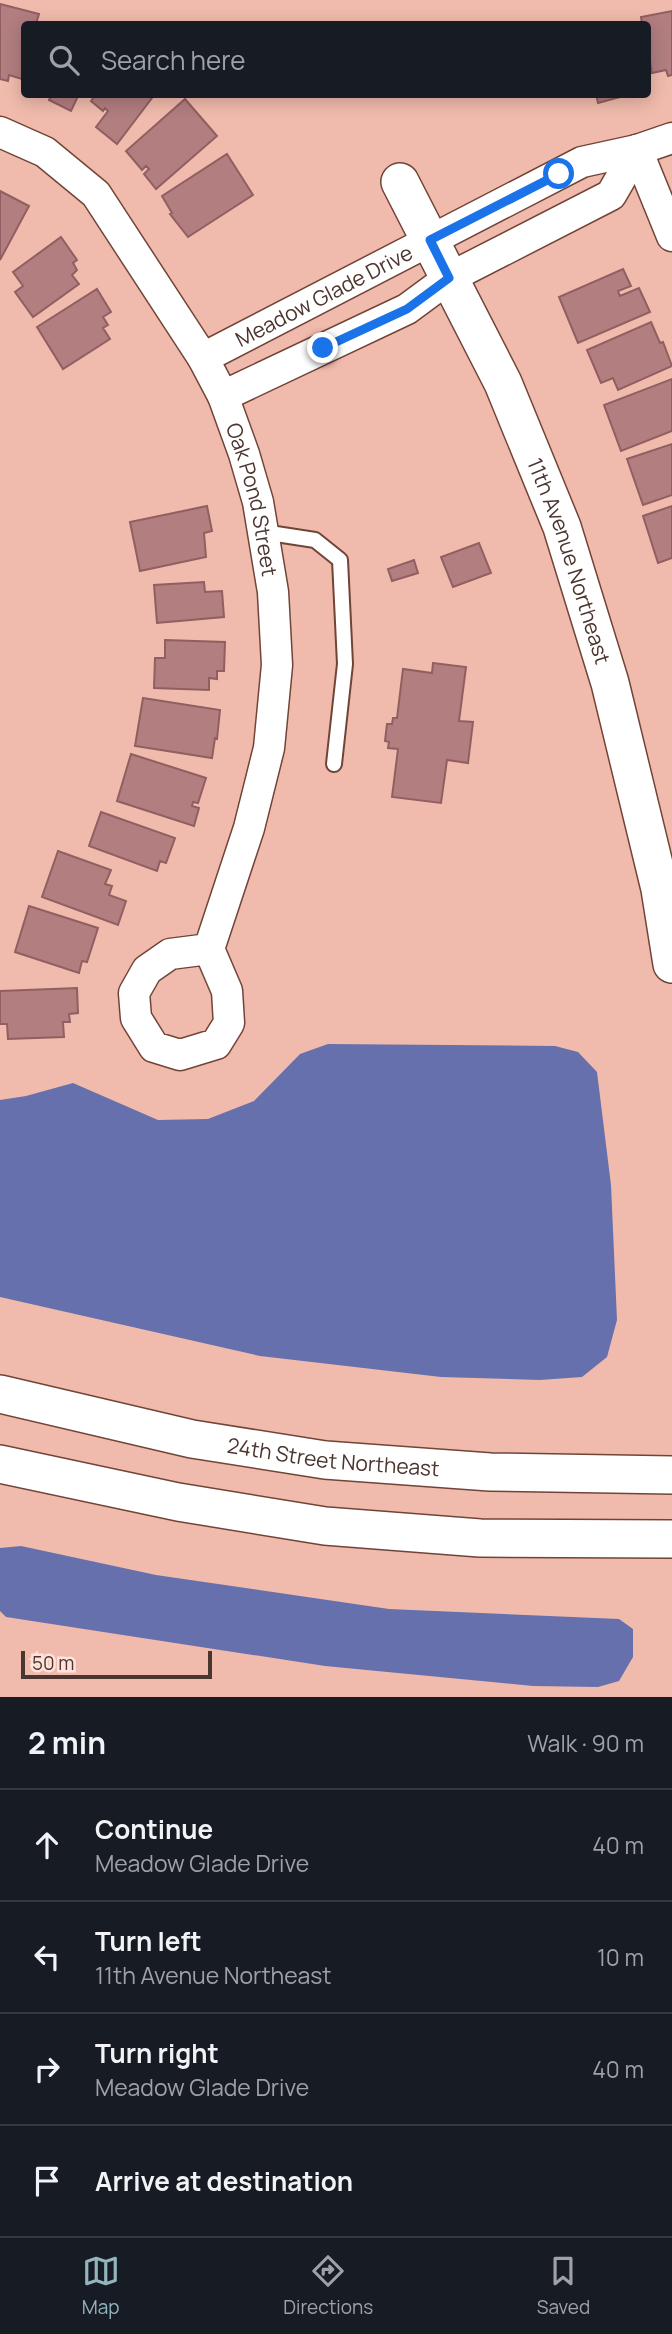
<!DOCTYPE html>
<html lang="en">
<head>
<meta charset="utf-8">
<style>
  :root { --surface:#171b24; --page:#242831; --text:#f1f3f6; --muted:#9ea1a6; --line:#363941; --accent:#94b4be }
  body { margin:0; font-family:Manrope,sans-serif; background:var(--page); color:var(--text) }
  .scale { position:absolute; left:21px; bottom:18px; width:191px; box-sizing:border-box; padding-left:7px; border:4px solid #4b352f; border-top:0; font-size:19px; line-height:24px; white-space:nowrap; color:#4b352f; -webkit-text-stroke:5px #ffe3db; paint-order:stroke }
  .stop { position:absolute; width:21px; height:21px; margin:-16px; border:5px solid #1a73e8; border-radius:50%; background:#fff }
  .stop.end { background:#1a73e8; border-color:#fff; box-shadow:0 2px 7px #0008 }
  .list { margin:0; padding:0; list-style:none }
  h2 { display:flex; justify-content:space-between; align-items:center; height:91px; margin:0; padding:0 28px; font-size:30px }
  h2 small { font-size:23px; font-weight:400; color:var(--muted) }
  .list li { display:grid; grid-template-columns:46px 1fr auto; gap:21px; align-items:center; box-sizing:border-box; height:112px; padding:0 28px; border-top:2px solid var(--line) }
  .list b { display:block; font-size:26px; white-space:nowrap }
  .list p { margin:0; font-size:23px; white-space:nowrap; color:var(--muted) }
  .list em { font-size:23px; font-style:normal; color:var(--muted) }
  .icon { flex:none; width:38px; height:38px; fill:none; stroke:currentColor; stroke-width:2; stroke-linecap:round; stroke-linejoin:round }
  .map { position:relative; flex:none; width:672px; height:1697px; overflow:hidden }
  .search { position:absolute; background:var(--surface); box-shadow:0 4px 18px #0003; left:21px; right:21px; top:21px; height:77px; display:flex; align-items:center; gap:18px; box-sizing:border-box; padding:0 24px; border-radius:7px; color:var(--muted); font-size:26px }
  .sheet { height:539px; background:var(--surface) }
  nav { display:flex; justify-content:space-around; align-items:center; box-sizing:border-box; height:98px; border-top:2px solid var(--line); background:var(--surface); font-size:19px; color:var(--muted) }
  nav a { display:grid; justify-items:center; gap:4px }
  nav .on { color:var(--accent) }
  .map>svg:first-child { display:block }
  .water { fill:#6670ad }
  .building { fill:#b27e80; stroke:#915f61; stroke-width:2 }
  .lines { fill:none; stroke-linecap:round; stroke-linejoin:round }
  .service-casing { stroke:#714438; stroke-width:18 }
  .minor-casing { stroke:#714438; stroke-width:33 }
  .tertiary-casing { stroke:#714438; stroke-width:40 }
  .service { stroke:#fff; stroke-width:14 }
  .minor { stroke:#fff; stroke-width:30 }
  .tertiary { stroke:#fff; stroke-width:37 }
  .route { stroke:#1a73e8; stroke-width:9 }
  .labels { text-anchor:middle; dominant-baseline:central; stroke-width:7; stroke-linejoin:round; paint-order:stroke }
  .street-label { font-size:21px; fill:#4b352f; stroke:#ffe3db }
</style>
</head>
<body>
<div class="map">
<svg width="672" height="1697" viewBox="0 0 672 1697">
  <rect width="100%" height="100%" fill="#f0bbac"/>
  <path class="water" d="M328 1044 555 1046 578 1052 597 1072 611 1185 617 1320 607 1357 582 1377 540 1380 441 1377 260 1356 0 1297V1100L26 1096 73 1083 158 1120 208 1119 254 1101 300 1054Z
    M21 1546 156 1575 389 1609 619 1619 633 1629V1657L619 1681 598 1687 533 1686 325 1666 6 1617 0 1611V1548Z"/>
  <path class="building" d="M0 4 39 14 36 24H24V70L22 79 9 75 8 81 0 79Z
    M672 11V75L668 76 666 70 652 73 648 50V24H642L641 17Z
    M52 94H79L71 111 49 100Z
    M96 94H155L117 144 96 127 108 111 105 108 103 111 91 101Z
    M596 94H631L598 103Z
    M185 99 217 136 156 189 144 174 149 169 146 166 142 170 126 151Z
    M227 154 253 195 188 237 170 214 172 213 162 196Z
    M0 191 29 206 0 260Z
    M61 237 77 260 73 263 77 270 72 275 79 284 33 317 15 292 23 286 13 272Z
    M623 269 631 286 618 291 620 296 639 288 650 312 578 343 559 297Z
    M97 289 111 312 103 317 108 325 103 328 110 339 63 369 37 327Z
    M651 322 660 343 663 342 672 366 618 390 613 378 601 383 587 350Z
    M672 379V431L621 451 604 405Z
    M672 444V495L643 505 627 459Z
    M207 506 212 531 204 533 206 557 140 571 130 522Z
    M672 506V558L658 563 643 516Z
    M479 543 491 573 453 587 441 557Z
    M414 560 418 573 392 581 388 569Z
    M204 582 205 592 222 591 224 617 157 623 154 585Z
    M165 640 225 642 224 671H217V679L209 678V690L154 688 155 658H165Z
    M433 663 466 667 459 721 473 722 468 763 447 760 441 803 392 797 398 749 388 748 389 742 385 741 387 724H392L393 718H397L403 669 432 673Z
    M143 698 220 710 217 739 215 738 212 758 135 746Z
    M131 754 206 778 198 803 193 802 192 806 199 808 194 826 117 801Z
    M101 812 175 838 166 863 160 861 157 871 89 846Z
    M58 851 111 870 105 884 112 886 109 895 126 901 118 925 42 897Z
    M29 906 98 928 87 962 82 961 79 973 15 952Z
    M77 988 78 1013 69 1014 70 1022H63L64 1037 8 1039 7 1024H0V991Z"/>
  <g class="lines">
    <g class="service-casing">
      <path id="service" d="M263 532 315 540 340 560 345 664 334 764"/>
    </g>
    <g class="minor-casing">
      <g id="minor">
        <path id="s1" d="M0 132 45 152 96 194 203 358 223 396 244 454 258 502 273 592 277 665 269 748 249 828 209 949 227 991 229 1023 216 1044 180 1055 154 1047 136 1018 134 993 147 970 170 954 209 949"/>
        <path d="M637 150 672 236"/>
        <path id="s2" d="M203 358 582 162 637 150 672 138"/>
        <path d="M223 396 407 309 449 278 611 195 637 150"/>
      </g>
    </g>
    <g class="tertiary-casing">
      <g id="tertiary">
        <path id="s3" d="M400 182 503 383 562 527 610 683 660 889 672 964"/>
        <path id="s4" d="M0 1394 192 1439 325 1460 490 1472 672 1475"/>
        <path d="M0 1464 178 1502 325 1526 480 1538 672 1539"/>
      </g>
    </g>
    <use href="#service" class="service"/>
    <use href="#minor" class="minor"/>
    <use href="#tertiary" class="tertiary"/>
  </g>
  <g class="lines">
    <path class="route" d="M323 348 407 309 449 278 430 240 559 174"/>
  </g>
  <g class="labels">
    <g class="street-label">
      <text stroke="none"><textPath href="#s2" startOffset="136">Meadow Glade Drive</textPath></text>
      <text stroke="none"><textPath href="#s1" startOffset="462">Oak Pond Street</textPath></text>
      <text stroke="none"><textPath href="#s3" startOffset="416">11th Avenue Northeast</textPath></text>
      <text stroke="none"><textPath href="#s4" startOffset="340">24th Street Northeast</textPath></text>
    </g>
  </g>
</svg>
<div class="scale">50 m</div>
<div class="stop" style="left:559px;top:174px"></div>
<div class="stop end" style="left:323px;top:348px"></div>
<div class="search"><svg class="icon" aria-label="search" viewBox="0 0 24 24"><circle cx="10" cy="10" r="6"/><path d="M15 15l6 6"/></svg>Search here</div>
</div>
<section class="sheet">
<h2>2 min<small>Walk · 90 m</small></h2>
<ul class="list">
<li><svg class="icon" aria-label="ahead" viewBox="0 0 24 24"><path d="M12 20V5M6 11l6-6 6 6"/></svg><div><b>Continue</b><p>Meadow Glade Drive</p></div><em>40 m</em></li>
<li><svg class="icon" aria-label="left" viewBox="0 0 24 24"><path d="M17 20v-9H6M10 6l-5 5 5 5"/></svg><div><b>Turn left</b><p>11th Avenue Northeast</p></div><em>10 m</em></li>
<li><svg class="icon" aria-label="right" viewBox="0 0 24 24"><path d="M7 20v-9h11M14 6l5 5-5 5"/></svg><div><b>Turn right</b><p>Meadow Glade Drive</p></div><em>40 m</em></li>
<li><svg class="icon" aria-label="arrive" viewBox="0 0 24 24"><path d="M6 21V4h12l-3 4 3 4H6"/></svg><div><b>Arrive at destination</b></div></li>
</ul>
</section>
<nav>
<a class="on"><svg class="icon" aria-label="map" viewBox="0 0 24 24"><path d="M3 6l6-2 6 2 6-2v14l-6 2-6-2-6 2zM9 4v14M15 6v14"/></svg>Map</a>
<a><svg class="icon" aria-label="directions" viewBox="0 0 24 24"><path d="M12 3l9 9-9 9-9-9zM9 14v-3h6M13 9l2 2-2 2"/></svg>Directions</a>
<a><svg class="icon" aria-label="saved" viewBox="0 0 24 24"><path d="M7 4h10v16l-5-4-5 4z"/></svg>Saved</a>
</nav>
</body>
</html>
